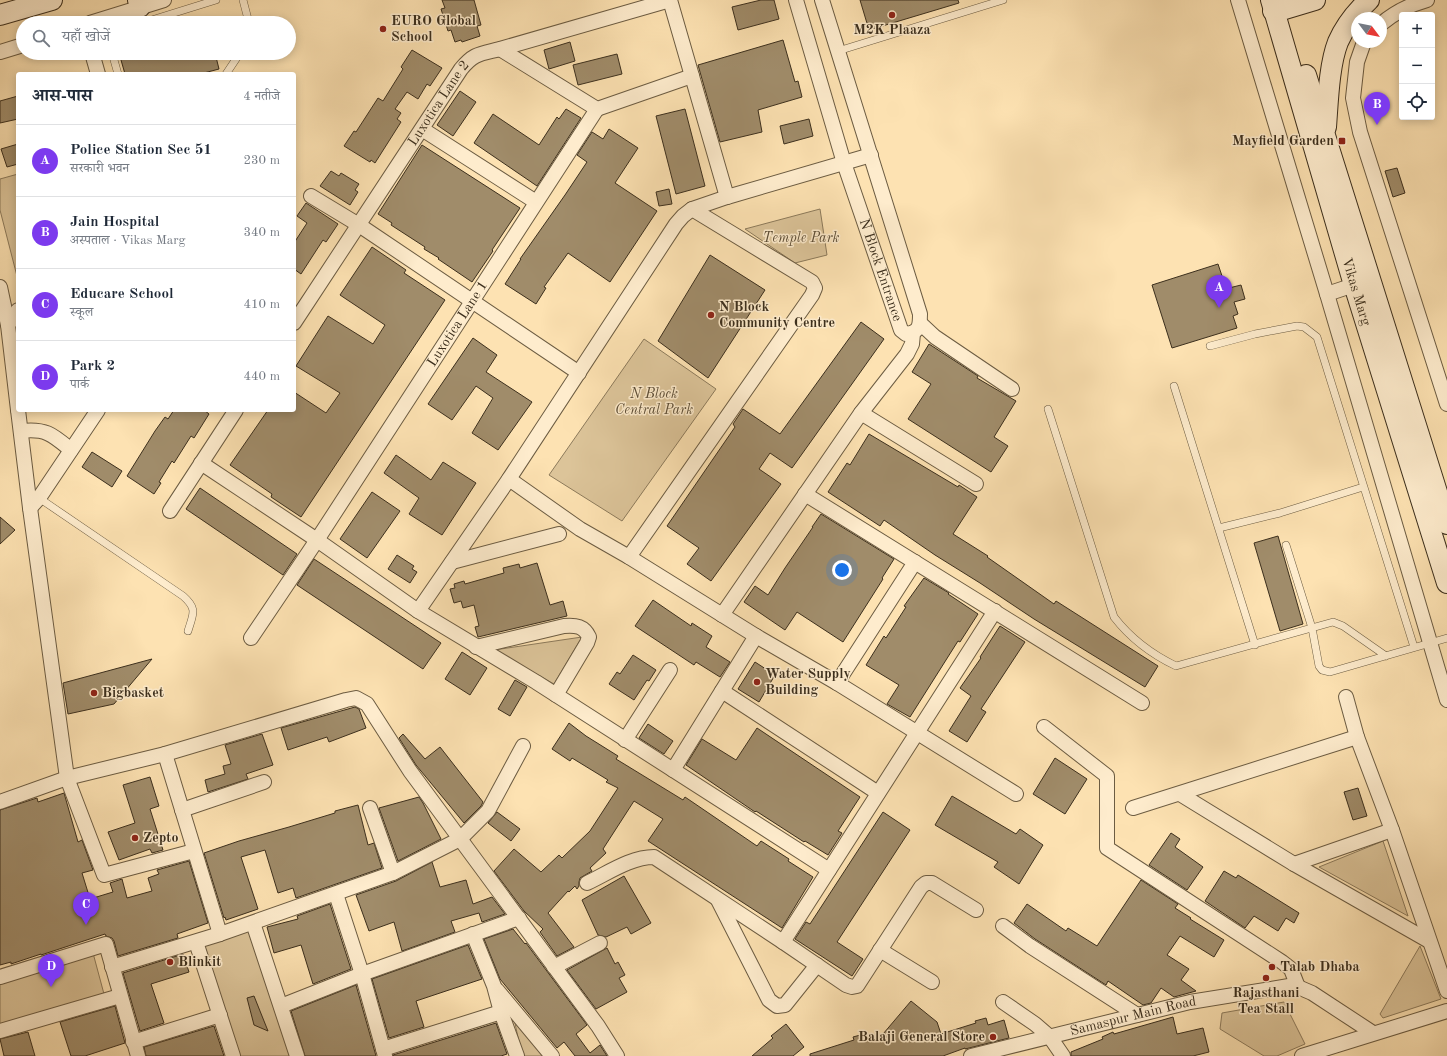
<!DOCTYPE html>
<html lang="hi">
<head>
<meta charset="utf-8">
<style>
  :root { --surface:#fff; --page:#f2f2f3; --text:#1f2937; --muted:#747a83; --line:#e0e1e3; --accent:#7c3aed }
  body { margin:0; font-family:"Old Standard TT","Noto Serif Devanagari",serif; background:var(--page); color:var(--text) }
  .controls { position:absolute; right:12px; top:12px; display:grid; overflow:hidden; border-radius:4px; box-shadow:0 2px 10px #0003 }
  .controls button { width:36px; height:36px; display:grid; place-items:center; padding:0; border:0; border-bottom:1px solid var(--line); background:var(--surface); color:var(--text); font:20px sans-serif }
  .compass { position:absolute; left:1351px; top:12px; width:36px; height:36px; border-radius:50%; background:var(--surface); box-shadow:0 2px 10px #0003; rotate:122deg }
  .you { position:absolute; left:842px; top:570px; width:14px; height:14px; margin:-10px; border:3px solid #fff; border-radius:50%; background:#1a73e8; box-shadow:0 0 0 6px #1a73e833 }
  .badge { display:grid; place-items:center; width:26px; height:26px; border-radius:50%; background:var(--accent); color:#fff; font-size:13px; font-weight:700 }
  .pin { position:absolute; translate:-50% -33px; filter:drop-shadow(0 1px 2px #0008) }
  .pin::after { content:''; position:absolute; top:21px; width:14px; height:12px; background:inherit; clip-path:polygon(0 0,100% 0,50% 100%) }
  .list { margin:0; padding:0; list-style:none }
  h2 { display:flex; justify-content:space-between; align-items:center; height:52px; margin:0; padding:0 16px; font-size:17px }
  h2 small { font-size:13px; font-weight:400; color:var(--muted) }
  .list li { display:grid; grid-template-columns:26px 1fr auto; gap:12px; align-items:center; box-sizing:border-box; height:72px; padding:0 16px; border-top:1px solid var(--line) }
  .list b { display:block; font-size:15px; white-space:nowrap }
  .list p { margin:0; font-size:13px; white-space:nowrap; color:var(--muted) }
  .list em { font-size:13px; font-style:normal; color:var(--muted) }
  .icon { flex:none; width:22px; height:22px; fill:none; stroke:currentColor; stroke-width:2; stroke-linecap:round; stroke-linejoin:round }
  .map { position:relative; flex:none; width:1447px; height:1056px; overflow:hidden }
  .search { position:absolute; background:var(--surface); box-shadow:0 2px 10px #0003; left:16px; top:16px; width:280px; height:44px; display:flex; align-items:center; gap:10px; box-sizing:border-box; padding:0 14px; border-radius:22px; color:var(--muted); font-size:15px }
  .panel { position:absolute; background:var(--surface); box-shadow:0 2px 10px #0003; left:16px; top:72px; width:280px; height:340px; border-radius:4px }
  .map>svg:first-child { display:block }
  .green { fill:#dcc499; stroke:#8c7a5b }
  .building { fill:#a08c6a; stroke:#3c2f1d }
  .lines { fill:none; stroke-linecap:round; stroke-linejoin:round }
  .service-casing { stroke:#6c5c42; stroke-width:8 }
  .minor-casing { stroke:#6c5c42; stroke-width:16 }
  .secondary-casing { stroke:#3c2f1d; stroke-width:22 }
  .service { stroke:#feeccd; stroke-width:7 }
  .minor { stroke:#feeccd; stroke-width:14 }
  .secondary { stroke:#feeccd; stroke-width:20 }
  .poi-dot { fill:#8f2418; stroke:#feeccd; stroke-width:1.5 }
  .labels { text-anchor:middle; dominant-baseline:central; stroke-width:3; stroke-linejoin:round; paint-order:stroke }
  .poi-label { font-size:14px; font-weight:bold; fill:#3c2f1d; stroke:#feeccd; text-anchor:start }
  .street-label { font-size:14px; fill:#3c2f1d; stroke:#feeccd }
  .park-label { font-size:14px; font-style:italic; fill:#5c4d36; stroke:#feeccd }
</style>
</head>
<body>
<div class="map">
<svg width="1447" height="1056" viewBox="0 0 1447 1056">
  <rect width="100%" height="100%" fill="#fde2b2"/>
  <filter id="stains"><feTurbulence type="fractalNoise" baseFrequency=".005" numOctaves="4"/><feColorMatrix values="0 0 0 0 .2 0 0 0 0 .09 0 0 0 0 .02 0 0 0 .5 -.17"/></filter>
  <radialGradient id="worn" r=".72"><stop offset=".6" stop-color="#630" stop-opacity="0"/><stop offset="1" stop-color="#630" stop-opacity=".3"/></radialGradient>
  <path class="green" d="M18 174V280L0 210V179Z
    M820 209 827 255 795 263 745 229Z
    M644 339 716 389 622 521 549 475Z
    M582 637 554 684 494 650Z
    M1383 841 1408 916 1319 867Z
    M251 928 294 1056H235L199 943Z
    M1420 946 1441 999 1383 1018 1380 1014Z
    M93 953 104 994 0 1025V981Z
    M1284 1002 1305 1044 1277 1056H1264L1220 1029 1222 1013Z
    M513 1014 548 1056H522Z"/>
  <path class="building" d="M442 0H474L481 25 477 26 480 36 462 42 461 40 455 42 451 30 448 31 441 9 445 8Z
    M761 0H774L779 19 738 30 732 7Z
    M860 0H958L959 3 869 30Z
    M783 40 795 82 798 81 802 97 758 110 762 132 720 142 698 65Z
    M570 42 575 61 549 69 544 50Z
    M412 50 442 68 430 86 427 84 418 99 407 92 395 109 401 113 397 119 401 122 375 163 371 160 370 162 344 146 354 131 356 132 378 98 383 101 403 69 401 67Z
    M119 53H215L219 69 200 74H125Z
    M617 54 622 74 578 85 573 65Z
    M460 91 476 102 453 136 437 125Z
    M18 96V119L0 123V101Z
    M566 109 581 118 537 186 474 143 493 114 539 145 557 117 559 119Z
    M685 109 705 186 676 194 656 116Z
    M809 119 813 136 784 144 780 126Z
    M609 129 638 148 615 183 657 211 610 282 568 253 544 287 546 288 536 304 505 284 521 259H520L565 195 587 162 577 155 592 132 603 139Z
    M18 144V164L7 167 1 149Z
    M422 145 520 208 492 250 493 251 472 282 438 259 439 258 424 249 425 247 391 225 392 223 378 214Z
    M1397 168 1405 193 1393 197 1385 171Z
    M331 171 339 176 341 173 359 184 355 190 358 192 350 205 320 186Z
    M669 189 672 204 659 206 656 192Z
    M306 203 338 224 326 242 323 240 301 274 294 269V243L307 223 297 216Z
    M372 247 406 270 404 273 445 300 301 517 271 497 272 494 230 465 268 410H294V392L326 413 340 393 296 366 328 316 373 344 385 325 340 295Z
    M710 255 765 290 708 378 658 341Z
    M1218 264 1223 279 1226 278 1229 288 1241 285 1245 299 1234 302 1238 314 1233 316 1237 328 1172 348 1152 285Z
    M861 322 884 339 792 468 770 453 759 469 781 484 711 581 687 564 699 548 667 526 735 427 733 424 743 409 780 434Z
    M473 338 497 355 486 372 532 402 498 450 472 433 493 398 476 386 452 420 428 404Z
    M929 344 978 376 977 378 1016 401 994 437 1008 446 991 472 908 419 931 384 912 372Z
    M174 410H204L209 414 194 438 191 436 174 463 172 461 159 482 161 483 154 494 127 476 155 431 165 417 168 419Z
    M869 434 958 487 959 485 977 497 953 534 988 556 987 557 1054 604 1056 601 1158 666 1145 687 1034 619 980 583 935 555 884 520 880 526 828 492 847 463 850 465Z
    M92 452 122 471 112 487 82 467Z
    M396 455 431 480 443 462 476 483 442 535 409 514 419 498 384 473Z
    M200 488 297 554 283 575 186 509Z
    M372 492 400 511 367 558 340 539Z
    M821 514 894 559 882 578 883 579 843 642 797 612 785 630 744 602 755 586 768 595 785 568 813 527H812Z
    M0 517 15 530 0 544Z
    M1278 536 1303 624 1280 631 1254 543Z
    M397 555 414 566 412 569 417 572 410 583 388 569Z
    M314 559 441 643 423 669 297 585Z
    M537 563 550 605 563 601 567 616 478 637 475 627 479 626 474 605 463 608 461 601 454 603 450 589 455 588 454 584 464 581 465 584 504 573 503 568 519 564 520 568Z
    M924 578 949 593 948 594 978 614 960 642 958 641 910 717 887 704 899 685 866 665 884 636 886 638 906 607 904 606Z
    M653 600 691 626 692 623 712 636 706 647 730 662 720 677 696 662 694 665 635 626Z
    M1000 626 1025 642 981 709 986 712 967 742 949 731 971 696 960 688 981 658 980 657Z
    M462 652 487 668 470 695 445 679Z
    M633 655 656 670 649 681 647 680 634 700 609 684 617 672 620 674Z
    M152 659 114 704 68 714 63 683Z
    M755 662 775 675 759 702 738 689Z
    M515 680 527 687 510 716 498 709Z
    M355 707 359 709 366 728 329 742 327 737 288 750 281 728Z
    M569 723 586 736 618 756 616 759 683 800 685 797 757 846 761 841 789 859 788 861 813 877 782 928 648 841 663 819 634 801 603 849 606 853 590 868 592 871 580 878 579 882V886L577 889 575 886 569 892 568 891 548 913 574 947 557 956 540 932 543 929 524 911 494 871 514 849 541 872 559 855 562 858 590 831 618 788 606 782 608 780 572 758 570 761 552 749Z
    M648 724 673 741 664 754 639 738Z
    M757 728 860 797 838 831 842 833 828 855 805 841 804 842 756 811 755 812 686 765 702 739 736 760Z
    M262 734 273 765 246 774 248 779 208 792 205 780 225 774 223 766 231 764 225 745Z
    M403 734 425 759 440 747 483 802 481 806 464 823 416 765 399 738Z
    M1055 758 1087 779 1065 814 1033 794Z
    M150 777 159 806 150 809 163 850 152 853 150 849 119 860 108 832 135 823 123 785Z
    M1358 788 1367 816 1353 820 1344 792Z
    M64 793 78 842 82 840 93 870 82 873 90 899 113 892 110 883 122 879 127 898 152 891 148 878 159 874 157 870 189 861 208 923 177 934 178 938 118 956 114 941 112 938 106 936 105 934 41 955V954L11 964V962L0 965V810L37 798 38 802Z
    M952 796 1016 834 1020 829 1043 845 1019 884 994 867 998 862 935 825Z
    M419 797 423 803 441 839 398 861 379 808Z
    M358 805 368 845 374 843 382 868 296 898 293 888 278 893 265 850 241 857 258 909 226 920 225 917 224 918 204 853 239 841 289 827 335 813V811Z
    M497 812 520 829 511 841 488 823Z
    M883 812 910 830 837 942 863 959 852 976 795 939 806 922 810 924Z
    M1171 833 1180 839 1175 847 1203 867 1187 890 1149 865Z
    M432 862 440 887 466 880 473 904 492 897 505 914 482 922 479 913 451 921 455 932 402 951 394 922 369 931 356 895 396 881Z
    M1224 871 1236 878 1238 875 1299 913 1294 923 1286 918 1278 931 1254 916 1245 928 1205 901Z
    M624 876 651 923 631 934 627 927 606 937 598 935 582 900Z
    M1141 880 1178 904 1175 908 1191 918 1190 919 1224 940 1214 957 1180 936 1167 955 1189 969 1181 980 1196 991 1174 997 1161 988 1151 1003 1143 1005 1108 981 1106 985 1035 939 1014 923 1027 904 1066 931 1068 928 1097 946Z
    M330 904 351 969 313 984 301 945 274 953 267 927 298 919 297 916Z
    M513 929 525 944 526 943 587 1025 576 1034 590 1053 600 1045 607 1056H575L564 1042 557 1048 500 979 484 939Z
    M468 945 482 979 416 1001 424 1027 389 1038 372 979Z
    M607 948 615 964 618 962 625 975 619 978 627 992 596 1009 567 970Z
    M183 954 189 972 151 984 164 1023 140 1031 123 973Z
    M356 985 376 1056H305L291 1011Z
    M254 996 268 1031 254 1025 247 998Z
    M911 1001 937 1022 941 1034 976 1023 975 1021 986 1018 988 1025 1004 1020 1009 1038 965 1049V1048L943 1056H810V1054L854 1040 853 1037 864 1034 866 1039 883 1034Z
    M115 1006 125 1043 85 1056H71L60 1022Z
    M1173 1017 1177 1034 1203 1028 1209 1052 1193 1056H1071V1052L1103 1039 1102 1037 1113 1032 1114 1034Z
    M496 1023 507 1054 501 1056H393V1055Z
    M786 1024 804 1047 793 1056H752L773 1038 771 1036Z
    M214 1026 224 1056H146L144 1047Z
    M28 1032 35 1056H4L0 1039Z"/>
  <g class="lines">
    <g class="service-casing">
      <path id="service" d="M243 0 249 23
        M142 23 216 0
        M838 51 1003 0
        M112 53 118 74
        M226 74 240 53
        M1210 346 1255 334 1297 326 1304 327 1317 337 1414 647
        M1174 386 1255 645
        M1048 409 1114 617C1131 639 1151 654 1176 666L1333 622 1343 626 1386 656
        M39 498 183 596C198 609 193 614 188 631
        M1219 528 1280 513 1363 487
        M1286 545 1312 628 1319 666 1322 670 1330 672 1447 638"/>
    </g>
    <g class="minor-casing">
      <g id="minor">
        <path d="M670 0 727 197"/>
        <path id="s1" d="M796 0 844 163 901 330 906 334C919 332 920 327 920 314L822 0"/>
        <path d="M1238 0 1327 294 1447 700"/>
        <path d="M90 23 164 0"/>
        <path d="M1381 24C1395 12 1409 5 1427 0"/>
        <path d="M1364 42 1357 62 1353 98 1360 132 1447 404"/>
        <path d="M500 49 597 109 692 76"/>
        <path d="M0 52 23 45"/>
        <path d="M92 53 98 74"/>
        <path d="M422 129 536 202"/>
        <path d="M311 196 359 225 579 373"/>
        <path d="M0 287 8 325 18 410"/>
        <path d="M1327 294 1363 282"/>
        <path id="s2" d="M294 323 461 69C474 53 480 54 500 49L670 0"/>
        <path d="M920 323 935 337 1012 389"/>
        <path d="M8 325 18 310"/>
        <path d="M18 410 30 508 67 778 104 875 194 851"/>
        <path d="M861 413 976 484"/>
        <path d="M21 431C46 428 53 435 71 450"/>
        <path d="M201 463 317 540 418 611 536 682 829 870"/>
        <path d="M509 479 580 529 629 557 756 636 837 683 1016 794"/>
        <path d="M805 494 1142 703"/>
        <path d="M30 508 39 498 98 410"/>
        <path d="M170 511 236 410"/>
        <path d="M629 557 812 295 815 288 812 282 692 209"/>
        <path d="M452 562 559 534"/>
        <path d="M418 611 509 479 676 224 683 216 692 209 727 197 871 155"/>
        <path d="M722 615 861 413 907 354 912 344 913 333"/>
        <path id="s3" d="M251 638 317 540 597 109"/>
        <path d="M476 647 564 626C576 625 584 626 589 637L587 643 556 695"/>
        <path d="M837 683 915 562"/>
        <path d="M722 691 878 793"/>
        <path d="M1346 697 1357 737"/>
        <path d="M1044 727 1107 776V848L1282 962 1291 969 1298 987"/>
        <path d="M625 740 670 670"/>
        <path d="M165 754 220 934"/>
        <path d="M673 770 756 636"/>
        <path d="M1180 794 1294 864 1429 941"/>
        <path d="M0 802 67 778 165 754 346 700 356 698 367 704 410 771 598 1026 617 1056"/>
        <path d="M370 808 393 873"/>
        <path d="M1133 808 1357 737 1392 830 1447 991"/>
        <path d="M182 810 264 782"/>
        <path d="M1294 864 1392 830"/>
        <path d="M587 883C608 873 631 857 654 857L783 942 846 985 852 987 857 986 921 887 926 883H932L976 910"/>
        <path d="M336 894 362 974 385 1056"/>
        <path d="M718 900 769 1000 777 1006 785 1005 817 965"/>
        <path d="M253 923 297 1056"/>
        <path d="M1003 926 1030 946 1137 1015"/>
        <path d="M473 934 494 986 501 1012 517 1056"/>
        <path d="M196 942 233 1056"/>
        <path d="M783 942 995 611"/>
        <path d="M880 950 932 982"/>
        <path d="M112 967 220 934 393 873 460 839 488 811 523 746"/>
        <path d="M554 967 600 943"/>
        <path d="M0 977 106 944 138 1056"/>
        <path d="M497 990 552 1056"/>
        <path d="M1003 1002 1035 1024 1050 1037 1063 1056"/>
        <path d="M281 1006 362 974 519 918"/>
        <path d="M0 1031 120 996"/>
        <path d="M133 1042 220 1015"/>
        <path d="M383 1049 501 1012"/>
        <path id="s4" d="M971 1056 1190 1002 1289 986 1298 987 1312 993 1373 1033"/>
        <path d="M1302 1056 1447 1011"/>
      </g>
    </g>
    <g class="secondary-casing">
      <g id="secondary">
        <path d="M138 0 140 7"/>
        <path id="s5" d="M1271 0 1354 285 1447 583"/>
        <path d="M1273 11 1285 9 1315 0"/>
        <path d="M0 15 52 0"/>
        <path d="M1306 75 1447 524"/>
        <path d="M1326 127C1328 101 1329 65 1338 42 1345 26 1356 12 1369 0"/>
      </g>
    </g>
    <use href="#service" class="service"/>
    <use href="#minor" class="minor"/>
    <use href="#secondary" class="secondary"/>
  </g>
  <g class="poi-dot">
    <circle cx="892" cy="15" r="4"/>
    <circle cx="383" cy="29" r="4"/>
    <rect x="1338" y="137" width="8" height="8" rx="2"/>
    <circle cx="711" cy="315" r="4"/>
    <circle cx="757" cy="682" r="4"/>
    <circle cx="94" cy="693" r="4"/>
    <circle cx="135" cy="838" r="4"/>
    <circle cx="170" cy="962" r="4"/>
    <circle cx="1272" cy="967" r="4"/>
    <circle cx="1266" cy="978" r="4"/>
    <circle cx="993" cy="1037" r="4"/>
  </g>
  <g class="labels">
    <g class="poi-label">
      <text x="391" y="21">EURO Global<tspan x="391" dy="16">School</tspan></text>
      <text x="892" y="30" text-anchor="middle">M2K Plaaza</text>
      <text x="1334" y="141" text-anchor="end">Mayfield Garden</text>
      <text x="719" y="307">N Block<tspan x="719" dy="16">Community Centre</tspan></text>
      <text x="765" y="674">Water Supply<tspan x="765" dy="16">Building</tspan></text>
      <text x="102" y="693">Bigbasket</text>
      <text x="143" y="838">Zepto</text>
      <text x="178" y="962">Blinkit</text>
      <text x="1280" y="967">Talab Dhaba</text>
      <text x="1266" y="993" text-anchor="middle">Rajasthani<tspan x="1266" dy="16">Tea Stall</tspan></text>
      <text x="985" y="1037" text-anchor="end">Balaji General Store</text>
    </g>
    <g class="street-label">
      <text stroke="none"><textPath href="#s2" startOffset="263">Luxotica Lane 2</textPath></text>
      <text stroke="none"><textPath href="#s1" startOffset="283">N Block Entrance</textPath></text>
      <text stroke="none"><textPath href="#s5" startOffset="304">Vikas Marg</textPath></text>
      <text stroke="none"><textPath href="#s3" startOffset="376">Luxotica Lane 1</textPath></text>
      <text stroke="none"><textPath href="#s4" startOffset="167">Samaspur Main Road</textPath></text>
    </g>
    <g class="park-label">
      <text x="801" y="238">Temple Park</text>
      <text x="654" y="394">N Block<tspan x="654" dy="16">Central Park</tspan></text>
    </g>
  </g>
  <rect width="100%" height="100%" filter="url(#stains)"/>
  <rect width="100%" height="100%" fill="url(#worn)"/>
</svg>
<div class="controls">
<button>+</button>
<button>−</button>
<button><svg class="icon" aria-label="locate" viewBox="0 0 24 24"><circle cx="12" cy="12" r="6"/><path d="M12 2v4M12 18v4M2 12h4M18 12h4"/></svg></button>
</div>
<svg class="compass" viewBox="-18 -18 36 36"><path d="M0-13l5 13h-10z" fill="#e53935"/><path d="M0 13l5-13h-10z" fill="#747a83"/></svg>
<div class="you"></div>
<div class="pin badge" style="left:1219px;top:308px">A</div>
<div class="pin badge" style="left:1377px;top:125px">B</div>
<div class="pin badge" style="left:86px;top:925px">C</div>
<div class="pin badge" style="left:51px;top:987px">D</div>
<div class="search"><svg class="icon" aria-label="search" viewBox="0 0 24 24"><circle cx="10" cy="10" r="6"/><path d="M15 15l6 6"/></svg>यहाँ खोजें</div>
<section class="panel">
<h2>आस-पास<small>4 नतीजे</small></h2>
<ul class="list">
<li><span class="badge">A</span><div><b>Police Station Sec 51</b><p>सरकारी भवन</p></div><em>230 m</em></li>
<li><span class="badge">B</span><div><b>Jain Hospital</b><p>अस्पताल · Vikas Marg</p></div><em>340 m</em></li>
<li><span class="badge">C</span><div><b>Educare School</b><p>स्कूल</p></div><em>410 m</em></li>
<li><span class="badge">D</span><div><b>Park 2</b><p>पार्क</p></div><em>440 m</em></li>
</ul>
</section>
</div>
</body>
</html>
